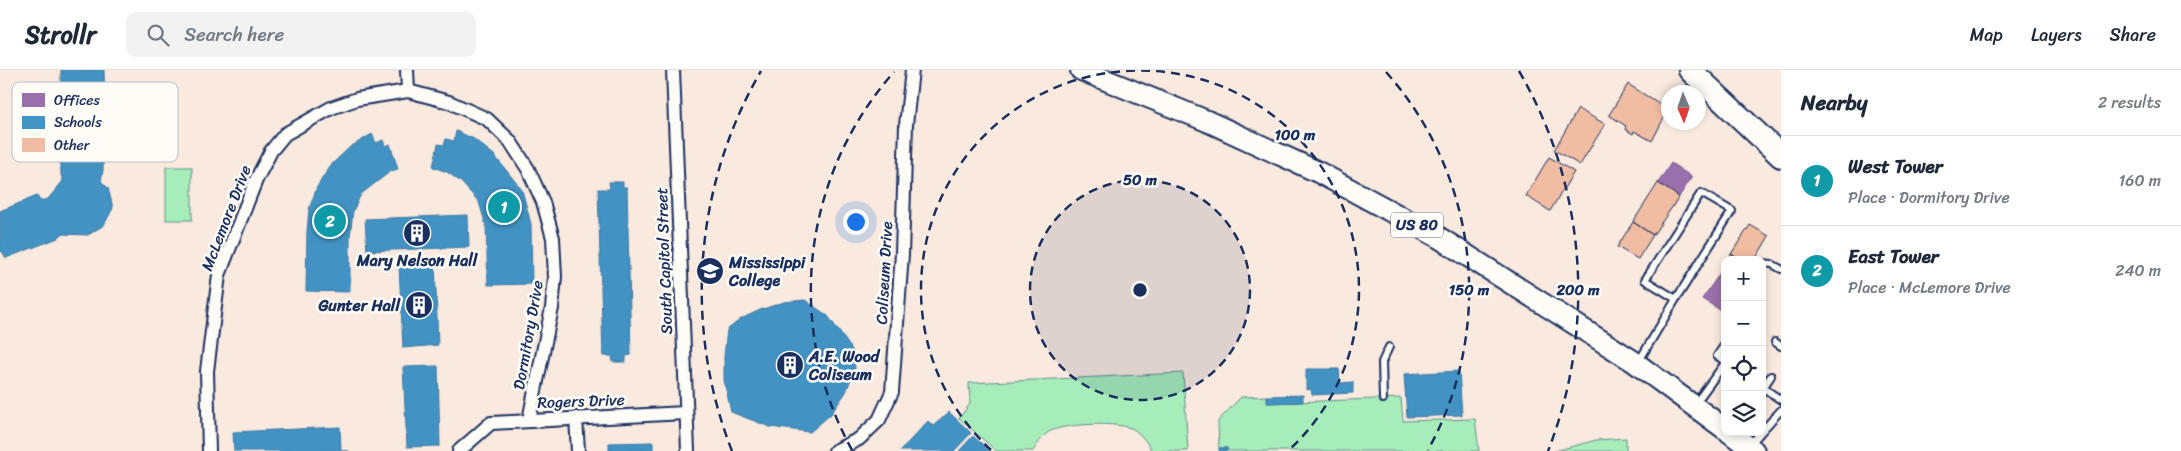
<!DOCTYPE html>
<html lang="en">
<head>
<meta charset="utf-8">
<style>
  :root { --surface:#fff; --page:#f2f2f3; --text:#1f2937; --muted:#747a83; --line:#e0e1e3; --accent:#1b2f5e }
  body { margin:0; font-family:Sriracha,sans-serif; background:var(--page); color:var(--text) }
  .controls { position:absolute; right:15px; bottom:15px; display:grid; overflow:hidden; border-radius:10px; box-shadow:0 2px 8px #0003 }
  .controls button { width:45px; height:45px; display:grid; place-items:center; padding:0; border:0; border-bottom:1px solid var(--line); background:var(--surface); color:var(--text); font:25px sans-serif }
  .compass { position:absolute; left:1661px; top:15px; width:45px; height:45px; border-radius:50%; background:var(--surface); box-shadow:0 2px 8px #0003; rotate:178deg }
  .you { position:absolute; left:855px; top:151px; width:18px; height:18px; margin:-12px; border:4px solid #fff; border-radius:50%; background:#1a73e8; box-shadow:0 0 0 8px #1a73e833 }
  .badge { display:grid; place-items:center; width:32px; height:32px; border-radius:50%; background:var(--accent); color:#fff; font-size:16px; font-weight:700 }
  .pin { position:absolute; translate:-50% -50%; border:2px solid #fff; box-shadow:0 1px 5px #0006 }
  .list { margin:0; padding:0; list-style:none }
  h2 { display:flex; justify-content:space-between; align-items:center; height:65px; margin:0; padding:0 20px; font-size:21px }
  h2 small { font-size:16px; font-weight:400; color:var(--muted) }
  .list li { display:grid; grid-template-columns:32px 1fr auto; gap:15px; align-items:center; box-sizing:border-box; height:90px; padding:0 20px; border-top:1px solid var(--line) }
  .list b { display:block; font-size:19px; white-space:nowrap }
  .list p { margin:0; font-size:16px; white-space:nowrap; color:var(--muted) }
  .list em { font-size:16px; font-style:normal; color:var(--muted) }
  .icon { flex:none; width:28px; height:28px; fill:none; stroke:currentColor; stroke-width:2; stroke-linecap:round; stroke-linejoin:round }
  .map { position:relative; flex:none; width:1781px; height:381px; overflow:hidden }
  header { display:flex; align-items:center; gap:30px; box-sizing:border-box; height:70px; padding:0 25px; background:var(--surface); border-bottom:1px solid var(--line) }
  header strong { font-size:24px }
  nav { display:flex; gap:28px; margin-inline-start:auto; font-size:18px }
  .search { width:350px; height:45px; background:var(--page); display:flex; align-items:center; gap:12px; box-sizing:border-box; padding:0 18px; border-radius:10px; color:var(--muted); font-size:19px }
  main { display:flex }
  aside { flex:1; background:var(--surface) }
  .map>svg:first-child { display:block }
  .green { fill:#a7edba; stroke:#618e8c }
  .offices { fill:#9970ab; stroke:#735c94 }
  .schools { fill:#4393c3; stroke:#3775a5 }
  .building { fill:#f0bca2; stroke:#1b2f5e }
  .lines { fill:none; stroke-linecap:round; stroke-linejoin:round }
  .service-casing { stroke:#1b2f5e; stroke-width:10 }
  .minor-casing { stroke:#1b2f5e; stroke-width:16 }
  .primary-casing { stroke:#1b2f5e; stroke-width:24 }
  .motorway-casing { stroke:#1b2f5e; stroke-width:26 }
  .service { stroke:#fdfcf7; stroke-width:6 }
  .minor { stroke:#fdfcf7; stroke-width:12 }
  .primary { stroke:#fdfcf7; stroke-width:20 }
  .motorway { stroke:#fdfcf7; stroke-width:22 }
  .ring { fill:none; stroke:#1b2f5e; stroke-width:2.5; stroke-dasharray:9 6 }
  .labels { text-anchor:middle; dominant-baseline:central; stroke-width:5; stroke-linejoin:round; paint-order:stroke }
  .shield { fill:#fdfcf7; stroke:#5f6c8c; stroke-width:1 }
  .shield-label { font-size:15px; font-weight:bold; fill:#1b2f5e }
  .street-label { font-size:16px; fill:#1b2f5e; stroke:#fdfcf7 }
  .poi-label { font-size:16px; font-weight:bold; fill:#1b2f5e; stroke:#fdfcf7; text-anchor:start }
  .key { fill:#fdfcf7; stroke:#b9bec9; stroke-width:1 }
  .key-label { font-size:14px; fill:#1b2f5e }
  .centre { fill:#1b2f5e; stroke:#fdfcf7; stroke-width:2.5 }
  .ring-label { font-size:15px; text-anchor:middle; font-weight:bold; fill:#1b2f5e; stroke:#fdfcf7; stroke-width:5; stroke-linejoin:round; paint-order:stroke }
</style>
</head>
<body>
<header>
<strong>Strollr</strong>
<div class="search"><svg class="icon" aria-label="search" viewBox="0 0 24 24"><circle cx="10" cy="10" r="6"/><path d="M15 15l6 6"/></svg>Search here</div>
<nav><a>Map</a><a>Layers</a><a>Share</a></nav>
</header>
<main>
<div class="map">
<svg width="1781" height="381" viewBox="0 0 1781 381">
  <rect width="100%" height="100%" fill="#f9e9de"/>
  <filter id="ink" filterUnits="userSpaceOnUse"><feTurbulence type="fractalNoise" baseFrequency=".02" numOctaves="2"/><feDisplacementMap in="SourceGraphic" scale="10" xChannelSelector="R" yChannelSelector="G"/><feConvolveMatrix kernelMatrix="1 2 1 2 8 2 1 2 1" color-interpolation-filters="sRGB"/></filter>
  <g filter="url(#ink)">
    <path class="green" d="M166 97H192V150H166Z
      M1183 303 1188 381H1152C1148 373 1142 366 1135 360 1121 351 1061 353 1047 363 1042 367 1037 375 1033 381H996L959 348 970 334 969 313Z
      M1267 326 1268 333 1401 328 1403 351 1475 349 1479 381H1227V378H1219L1218 351 1241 327Z
      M1626 368V381H1555L1596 370Z"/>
    <path class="offices" d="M1671 93 1692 107 1679 127 1658 113Z
      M1718 206 1725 210V236L1722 241 1702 229Z"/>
    <path class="schools" d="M61 0H104L105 38H97V48H104L103 100 101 111 108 118 113 138 104 155 88 165 62 164 58 168 6 188 2 181 0 182V141L37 126 40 131 48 129 63 111 61 105 60 48H69V39L61 38Z
      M456 61 474 69 494 85 522 120 531 154 532 214 488 215 486 156 479 132 461 112 447 102 433 97 438 74 444 75 446 69 454 71Z
      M372 64 376 73 383 70 385 76 390 74 398 99 391 101 361 124 353 141 350 167V222L306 221 307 161 309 139 317 117 330 96 350 77Z
      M609 112H623V117H627L631 285 626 286V292H613L612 286H603L598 119H610Z
      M468 145 469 177 367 181 365 149Z
      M435 193 438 275 403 278 399 195Z
      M805 230 828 246 853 281 855 298 846 322 831 344 810 362 770 357 731 342 724 310V286L727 260 741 249 760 240 784 232Z
      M438 296 440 376 407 377 403 297Z
      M1306 299H1339L1340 313 1353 312V323L1312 325 1311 319 1306 320Z
      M1459 301 1462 345 1407 347 1404 304Z
      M1303 325V332L1267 333V326Z
      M949 342 971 363 954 381H900L928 351 933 356Z
      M340 357 341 381H349H234L233 362Z
      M973 366 990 381H959Z
      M653 372V381H609V373Z
      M1219 378H1227V381H1219Z"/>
    <path class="building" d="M1628 14 1668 40 1652 71 1634 61 1633 64 1625 59 1626 56 1609 45Z
      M1578 39 1605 54 1580 95 1554 80Z
      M1549 87 1574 102 1550 141 1526 126Z
      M1658 113 1679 127 1653 165 1633 152Z
      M1633 152 1653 165 1638 189 1617 177Z
      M1750 155 1769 166 1755 190H1741L1731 184Z
      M1731 184 1741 190H1728Z
      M1725 195V210L1718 206Z"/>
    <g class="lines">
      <g class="service-casing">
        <path id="service" d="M1762 193 1772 194 1781 199
          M1775 272 1781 276
          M1725 274 1717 286 1725 291
          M1639 291 1676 229 1645 210 1701 123 1732 141 1676 229
          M1762 317 1781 330
          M1763 318 1771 306
          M1383 329 1382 292 1389 277
          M1695 334 1725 293
          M1762 361 1781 340
          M1749 376 1761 362"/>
      </g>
      <g class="minor-casing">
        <path id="minor" d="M407 0 408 21
          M673 0 688 381
          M576 348 578 381
          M209 381 207 301 219 205 256 110 271 81 285 64 331 38 357 29 408 21 449 32 487 49 510 71 528 99 543 132 553 168 555 207 552 238 529 350
          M459 381 491 353 685 343
          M835 381 859 369 879 350 892 322 902 184 906 55 912 0"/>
      </g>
      <g class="primary-casing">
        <path id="primary" d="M1081 0 1207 51 1318 102 1438 167 1633 291 1725 359
          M1729 362 1754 381"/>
      </g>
      <g class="motorway-casing">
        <path id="motorway" d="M1690 0 1781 86"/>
      </g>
      <use href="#service" class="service"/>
      <use href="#minor" class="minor"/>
      <use href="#primary" class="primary"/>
      <use href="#motorway" class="motorway"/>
    </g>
  </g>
  <circle cx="1140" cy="220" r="110" fill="#1b2f5e" fill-opacity=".12"/>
  <g class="ring">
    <circle cx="1140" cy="220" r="110"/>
    <path d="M991 380A219 219 0 1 1 1289 380"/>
    <path d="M852 380A329 329 0 0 1 894 2M1386 2A329 329 0 0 1 1428 380"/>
    <path d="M732 381A438 438 0 0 1 761 1M1519 1A438 438 0 0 1 1548 381"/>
  </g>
  <defs>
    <g id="building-disc" transform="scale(1.4375)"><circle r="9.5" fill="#1b2f5e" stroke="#fdfcf7"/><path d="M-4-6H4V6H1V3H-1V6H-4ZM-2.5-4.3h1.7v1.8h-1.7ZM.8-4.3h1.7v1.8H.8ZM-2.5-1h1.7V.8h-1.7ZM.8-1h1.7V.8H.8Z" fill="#fff"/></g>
    <g id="university-disc" transform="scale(1.4375)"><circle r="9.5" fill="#1b2f5e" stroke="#fdfcf7"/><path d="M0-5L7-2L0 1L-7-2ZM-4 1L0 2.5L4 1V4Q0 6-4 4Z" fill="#fff"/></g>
  </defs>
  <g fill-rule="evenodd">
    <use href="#building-disc" x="417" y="163"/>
    <use href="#university-disc" x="710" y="201"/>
    <use href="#building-disc" x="419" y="235"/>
    <use href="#building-disc" x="790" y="295"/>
  </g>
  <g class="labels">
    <rect class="shield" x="1391" y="142.5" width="52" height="25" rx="4"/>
    <g class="shield-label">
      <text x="1417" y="155">US 80</text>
    </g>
    <g class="street-label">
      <text transform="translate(226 148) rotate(-69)">McLemore Drive</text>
      <text transform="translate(664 191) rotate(-92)">South Capitol Street</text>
      <text transform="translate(884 203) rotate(-87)">Coliseum Drive</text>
      <text transform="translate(528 265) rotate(-80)">Dormitory Drive</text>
      <text transform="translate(581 331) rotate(-2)">Rogers Drive</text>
    </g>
    <g class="poi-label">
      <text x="417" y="190" text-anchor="middle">Mary Nelson Hall</text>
      <text x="729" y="192">Mississippi<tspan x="729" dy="18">College</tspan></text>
      <text x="400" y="235" text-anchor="end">Gunter Hall</text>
      <text x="809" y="286">A.E. Wood<tspan x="809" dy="18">Coliseum</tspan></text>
    </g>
  </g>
  <rect x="12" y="12" width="166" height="80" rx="8" class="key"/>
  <rect x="22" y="23" width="23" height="14" fill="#9970ab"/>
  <rect x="22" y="46" width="23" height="13" fill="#4393c3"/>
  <rect x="22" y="68" width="23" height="14" fill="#f0bca2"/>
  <g class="key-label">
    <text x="54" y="35">Offices</text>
    <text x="54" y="57">Schools</text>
    <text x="54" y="80">Other</text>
  </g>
  <circle cx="1140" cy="220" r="8" class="centre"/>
  <g class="ring-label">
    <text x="1295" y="70">100 m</text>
    <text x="1140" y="115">50 m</text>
    <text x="1469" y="225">150 m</text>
    <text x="1578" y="225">200 m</text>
  </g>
</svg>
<div class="controls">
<button>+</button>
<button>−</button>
<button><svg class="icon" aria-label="locate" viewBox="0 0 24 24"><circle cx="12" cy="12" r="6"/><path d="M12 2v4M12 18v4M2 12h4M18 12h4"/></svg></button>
<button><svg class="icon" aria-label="layers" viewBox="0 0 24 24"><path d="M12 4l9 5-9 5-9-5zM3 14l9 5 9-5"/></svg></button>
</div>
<svg class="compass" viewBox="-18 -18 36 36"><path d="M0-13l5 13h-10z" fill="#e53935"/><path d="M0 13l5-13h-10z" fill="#747a83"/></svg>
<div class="you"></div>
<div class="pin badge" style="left:504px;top:137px;background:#0f9aa8">1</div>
<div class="pin badge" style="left:330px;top:151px;background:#0f9aa8">2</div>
</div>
<aside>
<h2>Nearby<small>2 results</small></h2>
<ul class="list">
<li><span class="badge" style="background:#0f9aa8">1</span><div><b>West Tower</b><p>Place · Dormitory Drive</p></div><em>160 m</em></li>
<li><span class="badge" style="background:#0f9aa8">2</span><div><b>East Tower</b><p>Place · McLemore Drive</p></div><em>240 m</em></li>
</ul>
</aside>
</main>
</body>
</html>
